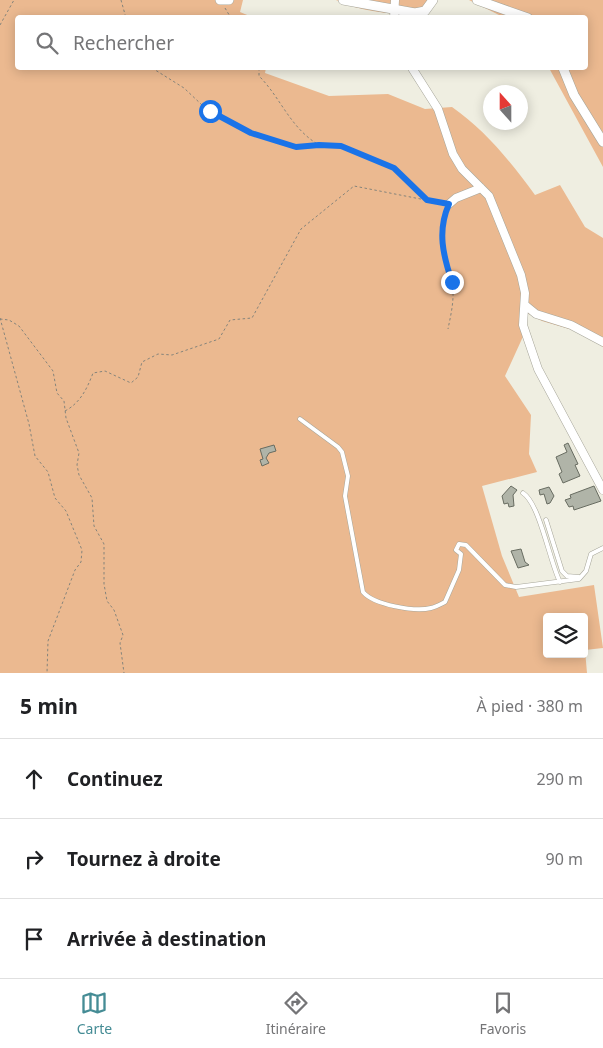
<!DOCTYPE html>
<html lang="fr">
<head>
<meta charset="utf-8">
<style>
  :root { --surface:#fff; --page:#f6f6f6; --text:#202124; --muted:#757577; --line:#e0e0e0; --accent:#458c95 }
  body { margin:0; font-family:"Noto Sans",sans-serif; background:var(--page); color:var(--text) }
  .controls { position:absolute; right:15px; bottom:15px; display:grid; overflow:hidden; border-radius:5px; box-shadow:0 2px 12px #0003 }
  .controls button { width:45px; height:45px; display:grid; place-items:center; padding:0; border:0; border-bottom:1px solid var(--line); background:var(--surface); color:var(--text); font:25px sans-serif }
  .compass { position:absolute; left:483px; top:85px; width:45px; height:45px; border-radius:50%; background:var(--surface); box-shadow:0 2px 12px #0003; rotate:339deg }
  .stop { position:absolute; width:15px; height:15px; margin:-11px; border:4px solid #1a73e8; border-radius:50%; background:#fff }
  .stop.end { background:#1a73e8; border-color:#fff; box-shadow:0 1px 5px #0008 }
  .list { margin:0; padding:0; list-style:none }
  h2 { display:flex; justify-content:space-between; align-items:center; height:65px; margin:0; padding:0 20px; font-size:21px }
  h2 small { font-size:16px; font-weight:400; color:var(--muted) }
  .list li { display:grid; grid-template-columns:32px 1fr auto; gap:15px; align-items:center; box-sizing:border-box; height:80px; padding:0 20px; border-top:1px solid var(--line) }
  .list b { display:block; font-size:19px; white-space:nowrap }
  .list em { font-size:16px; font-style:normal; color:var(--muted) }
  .icon { flex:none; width:28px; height:28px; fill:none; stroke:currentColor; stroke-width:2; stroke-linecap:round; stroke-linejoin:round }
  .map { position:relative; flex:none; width:603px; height:673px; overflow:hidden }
  .search { position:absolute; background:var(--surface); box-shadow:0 2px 12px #0003; left:15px; right:15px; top:15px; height:55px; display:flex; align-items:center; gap:12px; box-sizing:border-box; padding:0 18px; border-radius:5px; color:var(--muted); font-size:19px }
  .sheet { height:305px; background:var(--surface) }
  nav { display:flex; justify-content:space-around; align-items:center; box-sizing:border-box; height:70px; border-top:1px solid var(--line); background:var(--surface); font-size:14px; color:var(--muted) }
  nav a { display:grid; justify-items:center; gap:2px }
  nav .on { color:var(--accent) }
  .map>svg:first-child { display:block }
  .green { fill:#ebb990; fill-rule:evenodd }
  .building { fill:#b0b4a8; stroke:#686c61 }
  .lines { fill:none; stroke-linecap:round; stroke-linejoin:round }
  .service-casing { stroke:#a7a69a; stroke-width:5 }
  .minor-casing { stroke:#a7a69a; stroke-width:9 }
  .tertiary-casing { stroke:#a7a69a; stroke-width:10 }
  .path { stroke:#85847b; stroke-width:1; stroke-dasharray:2.5 2.5; stroke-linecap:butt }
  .service { stroke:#fff; stroke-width:4 }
  .minor { stroke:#fff; stroke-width:8 }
  .tertiary { stroke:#fff; stroke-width:9 }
  .route { stroke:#1a73e8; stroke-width:6 }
</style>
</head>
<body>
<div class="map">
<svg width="603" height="673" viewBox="0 0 603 673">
  <rect width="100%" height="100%" fill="#efeee1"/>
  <path class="green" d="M0 0H243L240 12 252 17 18 18V68H266L265 73 329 96 388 94 425 109 452 107C485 130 511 162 535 195L560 185 585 227 603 238V347L583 333 542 321 527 313 526 330 505 376 531 415 529 454 537 472 482 486 502 556 519 597 594 585 603 648 585 650 587 673H0ZM547 617H584V654H547Z
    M336 0H438L427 14C397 15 364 13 336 0Z
    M469 0H603V167L549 68H586V18L503 17Z"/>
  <path class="building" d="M568 443 578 464 575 465 580 476 563 483 559 474 562 472 556 457 567 452 564 445Z
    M274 445 276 451 269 453 266 458 269 463 262 466 260 460 263 459 260 449Z
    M511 486 517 490 513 495 514 506 509 507 508 503 504 504 502 496Z
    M594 486 601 501 574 510 573 506 569 507 565 500 571 498 570 495Z
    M549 487 554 496 550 503 547 504 544 494 540 495 539 490Z
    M521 549 525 562 529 565 518 568 511 551Z"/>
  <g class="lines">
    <g class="service-casing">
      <path id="service" d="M300 419 338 447 342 452 348 476 345 496 363 592C374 605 415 612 431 608 436 607 441 604 445 602L459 570 461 554 456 550 459 544 466 545 505 585 516 587 579 579 586 571 591 554 603 548
        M523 493C540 504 550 563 560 582
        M546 520 562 571 567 576 579 577"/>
    </g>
    <g class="minor-casing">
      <path id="minor" d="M394 18 395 0
        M412 68 438 109 453 154 462 169 489 196 521 275 525 293 523 325 538 369 603 490
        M449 204 456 198 481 188
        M525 305 536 314 571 325 603 342"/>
    </g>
    <g class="tertiary-casing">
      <path id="tertiary" d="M220 0H229
        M343 0 415 13 425 11 433 0
        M477 0 528 18
        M563 68 574 95 603 142"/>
    </g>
    <path class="path" d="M121 0 126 18
      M225 8 231 18
      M0 25 14 0
      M152 68 184 88 202 105 251 133 296 147 319 145 341 147 395 168 427 200
      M259 68V76C281 98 290 128 319 145
      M446 210C435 236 447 257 452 283 455 298 451 314 448 329
      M0 318 29 424 35 456 48 472 55 498 66 511 82 550 81 562 75 570 48 641 47 673
      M0 319 9 320 19 326 53 371 57 393 64 401 66 418 79 453 77 465 79 475 92 498 94 526 104 544V584L107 601 114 610 123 635 120 643 124 673
      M65 411C80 403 87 389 93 373L105 371 131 383 138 377 142 362 158 354 172 355 219 339 230 320 252 318 301 229 354 186 441 203"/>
    <use href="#service" class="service"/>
    <use href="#minor" class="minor"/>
    <use href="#tertiary" class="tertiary"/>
  </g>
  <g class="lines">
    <path class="route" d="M210 111 251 133 296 147 319 145 341 146 394 168 427 200 449 204C437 231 443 255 452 282"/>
  </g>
</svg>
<div class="controls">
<button><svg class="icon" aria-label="layers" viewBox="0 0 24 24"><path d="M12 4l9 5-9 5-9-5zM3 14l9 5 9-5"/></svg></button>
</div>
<svg class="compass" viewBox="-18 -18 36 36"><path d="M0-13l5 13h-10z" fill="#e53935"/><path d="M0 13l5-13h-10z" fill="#757577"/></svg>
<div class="stop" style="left:210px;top:111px"></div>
<div class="stop end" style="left:452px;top:282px"></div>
<div class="search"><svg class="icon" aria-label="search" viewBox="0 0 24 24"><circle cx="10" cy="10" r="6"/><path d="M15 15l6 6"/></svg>Rechercher</div>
</div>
<section class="sheet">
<h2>5 min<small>À pied · 380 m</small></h2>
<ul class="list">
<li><svg class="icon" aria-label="ahead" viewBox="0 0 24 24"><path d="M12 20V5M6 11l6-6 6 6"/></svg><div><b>Continuez</b></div><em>290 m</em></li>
<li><svg class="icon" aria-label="right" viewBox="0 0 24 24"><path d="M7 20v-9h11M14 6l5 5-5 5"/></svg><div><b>Tournez à droite</b></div><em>90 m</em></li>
<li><svg class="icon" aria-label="arrive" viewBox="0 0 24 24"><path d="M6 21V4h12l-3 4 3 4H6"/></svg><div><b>Arrivée à destination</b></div></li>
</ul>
</section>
<nav>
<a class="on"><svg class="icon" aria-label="map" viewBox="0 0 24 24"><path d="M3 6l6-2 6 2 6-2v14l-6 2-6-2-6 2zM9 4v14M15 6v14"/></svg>Carte</a>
<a><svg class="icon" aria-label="directions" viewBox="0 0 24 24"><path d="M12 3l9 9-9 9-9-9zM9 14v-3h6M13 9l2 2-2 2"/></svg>Itinéraire</a>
<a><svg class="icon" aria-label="saved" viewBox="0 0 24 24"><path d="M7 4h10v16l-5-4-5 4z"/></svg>Favoris</a>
</nav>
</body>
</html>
